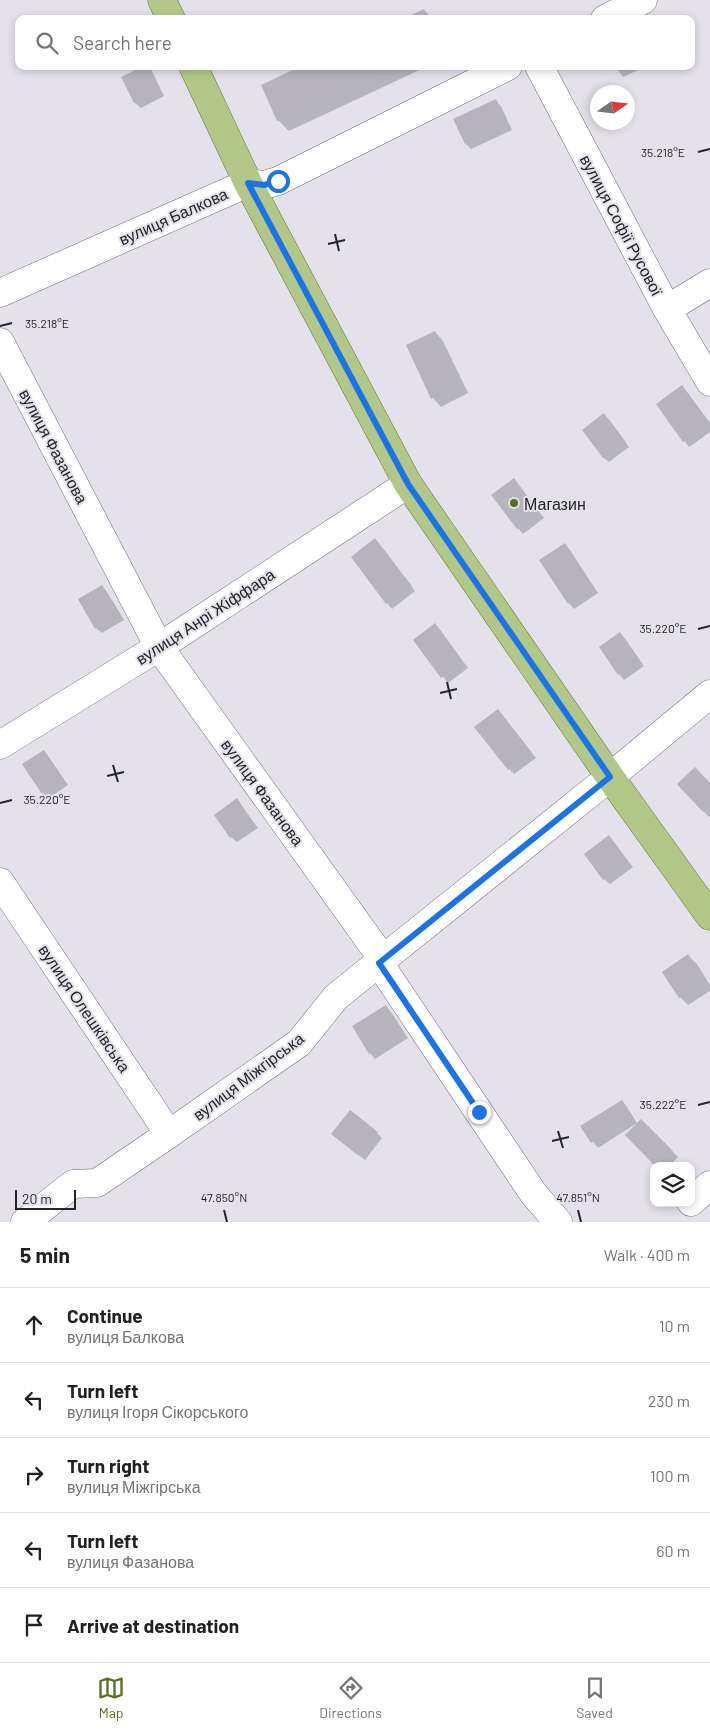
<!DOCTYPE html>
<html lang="en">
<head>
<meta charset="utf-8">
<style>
  :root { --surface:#fff; --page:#f6f6f6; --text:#202124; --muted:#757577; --line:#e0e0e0; --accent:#576f21 }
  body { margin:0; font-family:Barlow,sans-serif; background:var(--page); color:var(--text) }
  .controls { position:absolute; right:15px; bottom:15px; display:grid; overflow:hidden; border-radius:10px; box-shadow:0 2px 8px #0003 }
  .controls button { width:45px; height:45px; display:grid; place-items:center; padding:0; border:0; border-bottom:1px solid var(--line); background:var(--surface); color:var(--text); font:25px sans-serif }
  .compass { position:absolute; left:590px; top:85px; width:45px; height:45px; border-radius:50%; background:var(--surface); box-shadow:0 2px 8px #0003; rotate:76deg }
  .scale { position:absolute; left:15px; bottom:12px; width:61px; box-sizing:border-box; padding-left:5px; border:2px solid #252428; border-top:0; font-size:14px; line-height:18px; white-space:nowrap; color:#252428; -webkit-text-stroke:4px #e4e1eb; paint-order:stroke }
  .stop { position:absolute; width:15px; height:15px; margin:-11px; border:4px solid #1a73e8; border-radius:50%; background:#fff }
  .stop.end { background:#1a73e8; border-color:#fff; box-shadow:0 1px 5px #0008 }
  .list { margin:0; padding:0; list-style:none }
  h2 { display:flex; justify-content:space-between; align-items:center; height:65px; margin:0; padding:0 20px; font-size:21px }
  h2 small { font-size:16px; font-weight:400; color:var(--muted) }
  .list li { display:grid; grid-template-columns:32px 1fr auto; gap:15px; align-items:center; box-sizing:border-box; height:75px; padding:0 20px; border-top:1px solid var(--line) }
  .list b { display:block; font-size:19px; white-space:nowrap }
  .list p { margin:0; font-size:16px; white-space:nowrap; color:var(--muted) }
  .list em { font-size:16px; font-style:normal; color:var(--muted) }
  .icon { flex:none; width:28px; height:28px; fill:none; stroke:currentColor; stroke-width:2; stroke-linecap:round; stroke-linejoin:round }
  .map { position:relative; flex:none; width:710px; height:1222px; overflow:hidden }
  .search { position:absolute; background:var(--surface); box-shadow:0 2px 8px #0003; left:15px; right:15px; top:15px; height:55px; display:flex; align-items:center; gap:12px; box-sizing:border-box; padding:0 18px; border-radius:10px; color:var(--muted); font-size:19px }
  .sheet { height:440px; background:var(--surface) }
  nav { display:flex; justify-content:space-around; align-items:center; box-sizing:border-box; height:70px; border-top:1px solid var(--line); background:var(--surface); font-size:14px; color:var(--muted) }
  nav a { display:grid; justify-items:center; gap:2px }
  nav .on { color:var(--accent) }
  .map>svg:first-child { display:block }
  .shadow { fill:#0003 }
  .building { fill:#b6b3bd }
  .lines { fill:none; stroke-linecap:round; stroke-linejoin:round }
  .minor-casing { stroke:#73717a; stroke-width:29 }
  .major-casing { stroke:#607732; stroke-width:29 }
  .minor { stroke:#fff; stroke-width:28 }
  .major { stroke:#b3c888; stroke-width:28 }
  .route { stroke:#1a73e8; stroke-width:6 }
  .ticks { fill:none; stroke:#252428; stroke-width:2 }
  .poi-dot { fill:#576f21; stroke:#e4e1eb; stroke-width:2 }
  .labels { text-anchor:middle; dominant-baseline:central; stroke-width:4; stroke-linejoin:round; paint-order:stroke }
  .street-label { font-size:16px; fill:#252428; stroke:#e4e1eb }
  .poi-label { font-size:16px; fill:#252428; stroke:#e4e1eb; text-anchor:start }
  .ticks-label { font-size:12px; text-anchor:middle; fill:#252428; stroke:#e4e1eb; stroke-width:4; stroke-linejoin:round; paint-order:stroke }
</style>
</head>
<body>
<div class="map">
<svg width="710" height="1222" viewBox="0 0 710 1222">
  <rect width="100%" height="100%" fill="#e4e1eb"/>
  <path class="shadow" d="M424 10 433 19H406Z
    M147 66 152 71 164 96 141 108 135 103 123 78Z
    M304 66H428L289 131 278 120 262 86Z
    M615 66H647L623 77Z
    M496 101 501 106 512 130 471 149 466 144Z
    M435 332 443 341 468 393 441 407 433 398 407 345Z
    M682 386 710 423V432L689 447 657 404Z
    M609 420 629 447 609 462 603 457Z
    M514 480 544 518 523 534 518 528Z
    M380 545 415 591 392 609 387 603Z
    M565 545 570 550 598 593 574 609 569 603Z
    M102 586 107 592 124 620 102 633 96 628Z
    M440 630 468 668 448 683 414 640Z
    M620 633 644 666 624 680 619 674Z
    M503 716 536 758 514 774 509 769Z
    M44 751 68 785 49 798 43 793Z
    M678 785H710V816L709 817Z
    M237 800 258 828 237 842 231 837Z
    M609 837 633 867 610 884 604 879Z
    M688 956 697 964 710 985V991L688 1005 680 997Z
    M386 1007 391 1012 408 1038 375 1059 370 1053Z
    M622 1101 627 1107 637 1123 598 1148 582 1127Z
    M641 1120 678 1157 669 1166H656Z
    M377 1133 382 1138 365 1160 338 1139Z"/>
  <path class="building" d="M424 9 429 19H403Z
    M143 66H148L160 91 134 103 121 77Z
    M301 66H395L277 121 261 85Z
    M496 99 507 125 465 144 453 119Z
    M435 331 461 385 431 399 406 345Z
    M682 385 710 423 683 442 656 404Z
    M604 413 625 441 603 458 582 430Z
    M514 478 539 512 517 529 491 495Z
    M375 538 411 585 386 604 351 557Z
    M565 543 593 587 568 604 539 560Z
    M102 585 120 614 95 629 78 599Z
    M435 623 463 662 441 678 413 640Z
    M620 632 640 660 618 675 599 647Z
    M498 709 531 752 508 770 474 727Z
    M44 750 64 779 42 794 22 764Z
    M695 767 710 783V805L703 812 677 784Z
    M237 798 253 822 230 838 214 815Z
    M609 835 628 861 603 880 584 854Z
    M688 954 706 980 679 998 662 972Z
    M386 1005 403 1033 369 1054 352 1026Z
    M622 1100 633 1117 591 1143 580 1126Z
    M350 1110 378 1132 359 1156 331 1134Z
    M641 1119 673 1151 659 1166H655L625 1135Z"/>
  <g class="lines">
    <g class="minor-casing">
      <path id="minor" d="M605 19 643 0
        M539 66 667 309 710 382
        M0 293 248 183 264 185 278 181 508 66
        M667 309 710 283
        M0 342 159 647 377 951 379 963 533 1193 558 1222
        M0 745 159 647 408 484
        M0 882 169 1134
        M691 1202 710 1185
        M25 1222 73 1184 97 1183 169 1134 299 1043 336 997 610 777 710 694"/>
    </g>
    <g class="major-casing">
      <path id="major" d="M162 0 171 19
        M193 66 248 183 408 484 610 777 710 916"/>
    </g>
    <use href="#minor" class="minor"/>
    <use href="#major" class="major"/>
  </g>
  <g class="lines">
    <path class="route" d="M278 181 264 185 248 183 408 484 610 777 379 963 479 1112"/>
  </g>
  <path class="ticks" d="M698 152 710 149M335 234 339 251M328 244 345 240M0 326 12 323M698 629 710 626M447 682 451 699M440 693 457 689M113 765 118 782M107 776 124 772M0 803 12 800M698 1105 710 1102M558 1131 563 1148M552 1141 569 1137M224 1210 227 1222M578 1210 581 1222"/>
  <circle class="poi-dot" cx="514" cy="503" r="5"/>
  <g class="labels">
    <g class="street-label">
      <text transform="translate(173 216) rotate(-24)">вулиця Балкова</text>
      <text transform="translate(622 225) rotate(62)">вулиця Софії Русової</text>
      <text transform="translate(54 446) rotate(62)">вулиця Фазанова</text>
      <text transform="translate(205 616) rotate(-33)">вулиця Анрі Жіффара</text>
      <text transform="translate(263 792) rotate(54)">вулиця Фазанова</text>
      <text transform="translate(85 1008) rotate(56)">вулиця Олешківська</text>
      <text transform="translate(248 1076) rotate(-37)">вулиця Міжгірська</text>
    </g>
    <g class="poi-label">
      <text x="524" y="503">Магазин</text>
    </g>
  </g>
  <g class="ticks-label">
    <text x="663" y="157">35.218°E</text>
    <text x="47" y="328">35.218°E</text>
    <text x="663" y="633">35.220°E</text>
    <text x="47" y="804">35.220°E</text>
    <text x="663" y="1109">35.222°E</text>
    <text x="224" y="1202">47.850°N</text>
    <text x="578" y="1202">47.851°N</text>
  </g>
</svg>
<div class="controls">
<button><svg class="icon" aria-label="layers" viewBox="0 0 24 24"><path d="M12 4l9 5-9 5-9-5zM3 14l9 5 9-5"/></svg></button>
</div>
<svg class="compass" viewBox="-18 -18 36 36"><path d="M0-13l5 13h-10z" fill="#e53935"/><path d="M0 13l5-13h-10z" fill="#757577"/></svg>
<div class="scale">20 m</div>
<div class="stop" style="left:278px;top:181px"></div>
<div class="stop end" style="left:479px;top:1112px"></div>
<div class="search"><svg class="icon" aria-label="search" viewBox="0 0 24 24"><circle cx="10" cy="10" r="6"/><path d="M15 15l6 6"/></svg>Search here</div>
</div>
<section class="sheet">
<h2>5 min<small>Walk · 400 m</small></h2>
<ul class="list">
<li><svg class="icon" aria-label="ahead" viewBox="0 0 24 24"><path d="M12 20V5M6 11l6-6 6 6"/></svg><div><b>Continue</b><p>вулиця Балкова</p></div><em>10 m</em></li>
<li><svg class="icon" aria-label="left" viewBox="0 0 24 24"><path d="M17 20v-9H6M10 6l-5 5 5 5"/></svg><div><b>Turn left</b><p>вулиця Ігоря Сікорського</p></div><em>230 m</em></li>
<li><svg class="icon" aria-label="right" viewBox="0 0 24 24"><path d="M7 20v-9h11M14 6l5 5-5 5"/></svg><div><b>Turn right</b><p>вулиця Міжгірська</p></div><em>100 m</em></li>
<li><svg class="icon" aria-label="left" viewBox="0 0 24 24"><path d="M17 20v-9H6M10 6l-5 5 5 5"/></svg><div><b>Turn left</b><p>вулиця Фазанова</p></div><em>60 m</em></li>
<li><svg class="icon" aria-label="arrive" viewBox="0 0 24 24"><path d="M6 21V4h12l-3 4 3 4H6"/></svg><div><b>Arrive at destination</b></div></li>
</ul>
</section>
<nav>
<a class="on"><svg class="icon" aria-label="map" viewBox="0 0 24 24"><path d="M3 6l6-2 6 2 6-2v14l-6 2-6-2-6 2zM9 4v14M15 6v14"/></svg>Map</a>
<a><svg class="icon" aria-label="directions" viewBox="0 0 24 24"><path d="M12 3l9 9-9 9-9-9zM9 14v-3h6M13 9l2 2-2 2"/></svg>Directions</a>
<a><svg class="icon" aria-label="saved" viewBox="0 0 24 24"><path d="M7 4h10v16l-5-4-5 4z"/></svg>Saved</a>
</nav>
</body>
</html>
